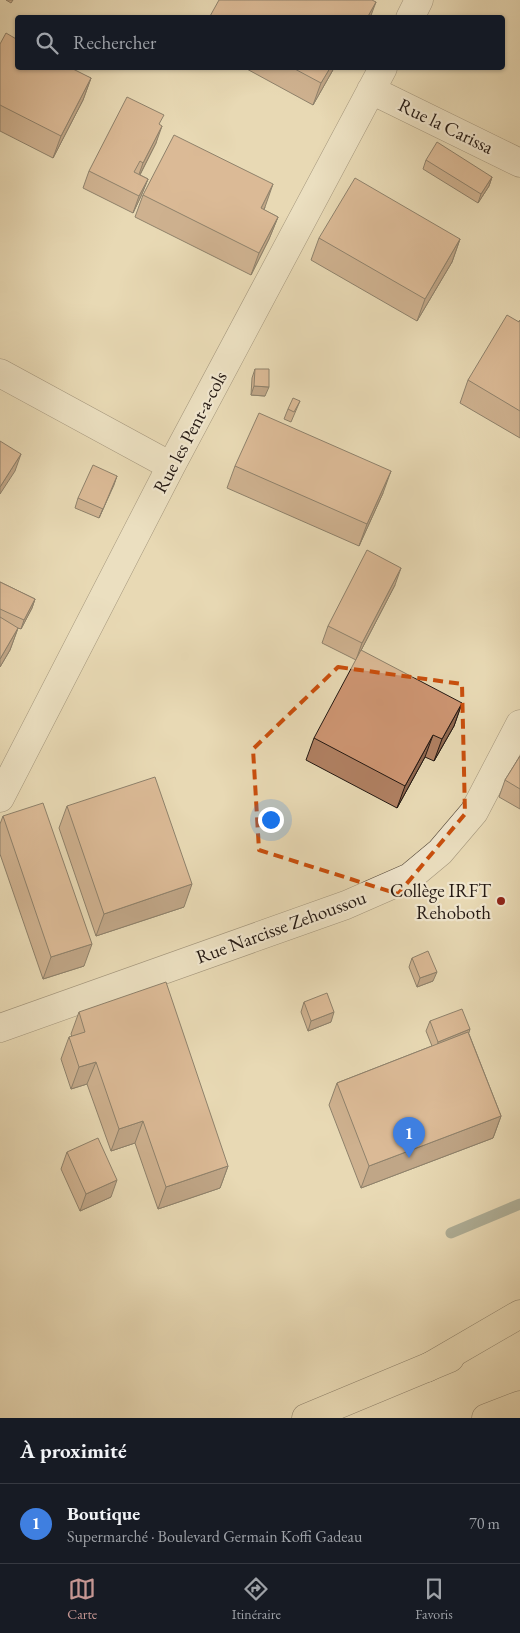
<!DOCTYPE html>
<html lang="fr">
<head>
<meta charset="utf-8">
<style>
  :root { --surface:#171b24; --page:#20242c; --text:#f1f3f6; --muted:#9ea1a6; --line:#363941; --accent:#c59692 }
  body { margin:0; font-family:"EB Garamond",serif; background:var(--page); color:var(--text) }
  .you { position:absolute; left:270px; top:819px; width:18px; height:18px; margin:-12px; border:4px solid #fff; border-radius:50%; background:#1a73e8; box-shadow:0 0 0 8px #1a73e833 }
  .badge { display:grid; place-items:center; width:32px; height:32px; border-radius:50%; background:var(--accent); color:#fff; font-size:16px; font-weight:700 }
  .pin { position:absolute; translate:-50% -41px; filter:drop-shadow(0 1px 2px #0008) }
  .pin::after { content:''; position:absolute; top:26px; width:18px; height:15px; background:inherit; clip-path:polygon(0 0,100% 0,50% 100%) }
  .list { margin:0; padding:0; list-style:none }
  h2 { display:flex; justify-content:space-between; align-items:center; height:65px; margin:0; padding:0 20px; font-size:21px }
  h2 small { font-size:16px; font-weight:400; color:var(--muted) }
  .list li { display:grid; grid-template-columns:32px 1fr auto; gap:15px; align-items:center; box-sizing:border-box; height:80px; padding:0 20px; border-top:1px solid var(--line) }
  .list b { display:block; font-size:19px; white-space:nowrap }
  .list p { margin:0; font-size:16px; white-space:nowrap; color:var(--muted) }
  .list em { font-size:16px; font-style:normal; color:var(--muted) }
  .icon { flex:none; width:28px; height:28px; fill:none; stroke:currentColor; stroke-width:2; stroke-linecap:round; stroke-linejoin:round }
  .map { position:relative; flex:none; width:520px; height:1418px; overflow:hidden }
  .search { position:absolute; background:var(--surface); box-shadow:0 1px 4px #0004; left:15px; right:15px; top:15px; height:55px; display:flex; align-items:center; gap:12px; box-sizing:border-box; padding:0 18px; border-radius:5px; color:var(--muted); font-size:19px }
  .sheet { height:145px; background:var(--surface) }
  nav { display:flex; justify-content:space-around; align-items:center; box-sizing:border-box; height:70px; border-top:1px solid var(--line); background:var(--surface); font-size:14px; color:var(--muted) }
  nav a { display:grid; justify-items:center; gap:2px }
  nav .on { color:var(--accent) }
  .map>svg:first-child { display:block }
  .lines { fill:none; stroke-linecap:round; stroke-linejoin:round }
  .stream { stroke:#697970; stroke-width:11 }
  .minor-casing { stroke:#54483a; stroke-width:29 }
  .primary-casing { stroke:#231812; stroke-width:29 }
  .trunk-casing { stroke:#231812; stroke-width:29 }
  .minor { stroke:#f0e6ce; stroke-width:28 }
  .primary { stroke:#e8d9b4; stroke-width:28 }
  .trunk { stroke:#e8d9b4; stroke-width:28 }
  .wall { fill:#b08062; stroke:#231812 }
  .shaded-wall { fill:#906850; stroke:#231812 }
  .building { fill:#cd9572; stroke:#231812 }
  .marked { fill:none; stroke:#ca4f0d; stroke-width:4; stroke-dasharray:10 6; stroke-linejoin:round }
  .poi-dot { fill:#8f2418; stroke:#f0e6ce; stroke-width:2 }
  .labels { text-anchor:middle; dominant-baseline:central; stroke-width:4.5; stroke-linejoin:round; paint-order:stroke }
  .street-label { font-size:19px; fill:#231812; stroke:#f0e6ce }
  .poi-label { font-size:19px; fill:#231812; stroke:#f0e6ce; text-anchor:end }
</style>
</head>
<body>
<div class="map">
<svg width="520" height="1418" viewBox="0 0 520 1418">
  <rect width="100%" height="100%" fill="#e8d9b4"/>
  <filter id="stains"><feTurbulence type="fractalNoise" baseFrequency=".004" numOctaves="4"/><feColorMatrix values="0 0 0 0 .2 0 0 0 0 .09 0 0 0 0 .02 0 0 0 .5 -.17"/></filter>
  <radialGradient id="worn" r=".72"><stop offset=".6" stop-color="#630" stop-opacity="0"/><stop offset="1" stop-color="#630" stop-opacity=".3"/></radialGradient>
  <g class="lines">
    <path class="stream" d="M451 1233 520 1204"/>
    <g class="minor-casing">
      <path id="minor" d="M410 18 419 0
        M371 90 520 163
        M0 373 171 466
        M0 798 171 466 383 68
        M0 1028 346 905 410 877 440 852 474 812 520 724"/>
    </g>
    <g class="primary-casing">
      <path id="primary" d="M306 1418 450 1358
        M486 1418 520 1405"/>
    </g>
    <g class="trunk-casing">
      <path id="trunk" d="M427 1368 520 1314"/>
    </g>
    <use href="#minor" class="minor"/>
    <use href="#primary" class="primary"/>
    <use href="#trunk" class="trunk"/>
  </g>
  <path class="wall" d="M6 0H13L11 3Z
    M0 44 91 78 83 100 53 158 0 131Z
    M245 68H334L313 105Z
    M160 125 156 143 140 175 148 179 141 196 133 213 83 188 89 171Z
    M426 160 492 177 489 186 478 203 423 169Z
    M143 195 265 207 264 210 278 217 269 239 251 275 135 217Z
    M319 238 460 239 452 262 417 321 311 260Z
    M520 320V438L460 403 468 380Z
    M255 369 265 396 251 395 252 378Z
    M300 401 291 422 284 419 288 409Z
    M235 466 383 493 359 546 227 488Z
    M117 476 99 518 75 508 78 498Z
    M0 582 35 599 32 608 21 629 18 628 10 650 0 667Z
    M395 585 356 660 322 643 328 626Z
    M462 703 454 726 434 761 425 757 397 808 306 760 314 738Z
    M520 756V809L499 797 505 780Z
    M67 806 184 907 96 936 59 828Z
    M3 816 84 966 43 979 0 854V824Z
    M412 958 433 981 417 987 409 967Z
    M304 1002 331 1022 308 1031 301 1012Z
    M79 1012 228 1166 220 1188 158 1209 135 1143 111 1151 87 1084 71 1089 61 1059 69 1037H72L71 1034Z
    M430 1021 469 1034 501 1116 493 1138 361 1188 329 1105 337 1083 432 1046 426 1031Z
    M67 1152 111 1197 80 1211 61 1169Z"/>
  <path class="shaded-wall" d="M376 2 370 18H367Z
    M330 68H334L313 105 321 83Z
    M91 78 83 100 53 158 61 136Z
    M162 126 156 143 137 180 143 163Z
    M492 177 489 186 478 203 481 194Z
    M148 179 141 196 133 213 139 196Z
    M273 184 265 207 253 230 261 208Z
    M278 217 269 239 251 275 259 253Z
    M460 239 452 262 417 321 425 299Z
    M254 386 269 387 265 396 251 395Z
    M21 454 15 471 0 494V487Z
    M391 471 383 493 359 546 367 524Z
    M117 476 114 485 99 518 103 509Z
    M401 568 395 585 356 660 362 643Z
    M35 599 32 608 21 629 24 620Z
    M18 628 10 650 0 667V659Z
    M462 703 454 726 434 761 442 739Z
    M433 735 425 757 397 808 405 786Z
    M192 884 184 907 96 936 104 914Z
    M92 944 84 966 43 979 51 957Z
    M437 972 433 981 417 987 420 978Z
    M334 1012 331 1022 308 1031 311 1021Z
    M470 1029 467 1039 435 1052 438 1042Z
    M96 1062 87 1084 71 1089 79 1067Z
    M501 1116 493 1138 361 1188 369 1166Z
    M143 1121 135 1143 111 1151 119 1129Z
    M228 1166 220 1188 158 1209 166 1187Z
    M117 1180 111 1197 80 1211 86 1194Z"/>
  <path class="building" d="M219 0H372L376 2 367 18H209Z
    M6 33 18 40V68H71L91 78 61 136 0 105V44Z
    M293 68H330L321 83Z
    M127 97 164 115 159 124 162 126 143 163 140 161 134 172 148 179 139 196 89 171Z
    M174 135 273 184 261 208 278 217 259 253 143 195Z
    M437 142 492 177 481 194 426 160Z
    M355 178 460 239 425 299 319 238Z
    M507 315 519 322 520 320V411L468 380Z
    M255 369H269V387L254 386Z
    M293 398 300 401 294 412 288 409Z
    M259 413 391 471 367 524 235 466Z
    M0 441 21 454 0 487Z
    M93 465 117 476 103 509 78 498Z
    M367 550 401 568 362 643 328 626Z
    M0 582 35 599 24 620 0 609Z
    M0 617 18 628 0 659Z
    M361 650 462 703 442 739 433 735 405 786 314 738Z
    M520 756V789L505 780Z
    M155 777 192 884 104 914 67 806Z
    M43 803 92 944 51 957 3 816Z
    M428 951 437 972 420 978 412 958Z
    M166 982 228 1166 166 1187 143 1121 119 1129 96 1062 79 1067 69 1037 85 1032 79 1012Z
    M327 993 334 1012 311 1021 304 1002Z
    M462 1009 470 1029 438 1042 430 1021Z
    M468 1032 501 1116 369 1166 337 1083Z
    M98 1138 117 1180 86 1194 67 1152Z"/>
  <path d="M0 0H520V1418H0ZM338 667 462 684 465 814 398 894 259 850 253 749Z" fill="#e8d9b4" fill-opacity=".55" fill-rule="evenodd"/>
  <path class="marked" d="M338 667 462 684 465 814 398 894 259 850 253 749Z"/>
  <circle class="poi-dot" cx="501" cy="901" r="5"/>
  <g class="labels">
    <g class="street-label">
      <text transform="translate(446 126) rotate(26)">Rue la Carissa</text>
      <text transform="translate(190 432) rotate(-62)">Rue les Pent-a-cols</text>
      <text transform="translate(281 927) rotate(-20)">Rue Narcisse Zehoussou</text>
    </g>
    <g class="poi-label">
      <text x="491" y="890">Collège IRFT<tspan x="491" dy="22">Rehoboth</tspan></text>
    </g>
  </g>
  <rect width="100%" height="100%" filter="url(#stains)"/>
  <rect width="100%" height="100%" fill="url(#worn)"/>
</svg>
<div class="you"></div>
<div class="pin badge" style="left:409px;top:1158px;background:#3f7fe0">1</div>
<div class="search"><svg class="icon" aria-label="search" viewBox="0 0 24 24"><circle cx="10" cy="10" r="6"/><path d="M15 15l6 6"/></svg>Rechercher</div>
</div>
<section class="sheet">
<h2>À proximité<small></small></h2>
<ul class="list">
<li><span class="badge" style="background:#3f7fe0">1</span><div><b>Boutique</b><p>Supermarché · Boulevard Germain Koffi Gadeau</p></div><em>70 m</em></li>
</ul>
</section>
<nav>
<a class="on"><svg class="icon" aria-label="map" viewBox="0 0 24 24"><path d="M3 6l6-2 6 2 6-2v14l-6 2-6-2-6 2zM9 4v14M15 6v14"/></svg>Carte</a>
<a><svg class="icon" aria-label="directions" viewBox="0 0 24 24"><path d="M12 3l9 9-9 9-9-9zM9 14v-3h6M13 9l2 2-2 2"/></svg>Itinéraire</a>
<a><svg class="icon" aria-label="saved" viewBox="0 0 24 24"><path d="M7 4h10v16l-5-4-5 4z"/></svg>Favoris</a>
</nav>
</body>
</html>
